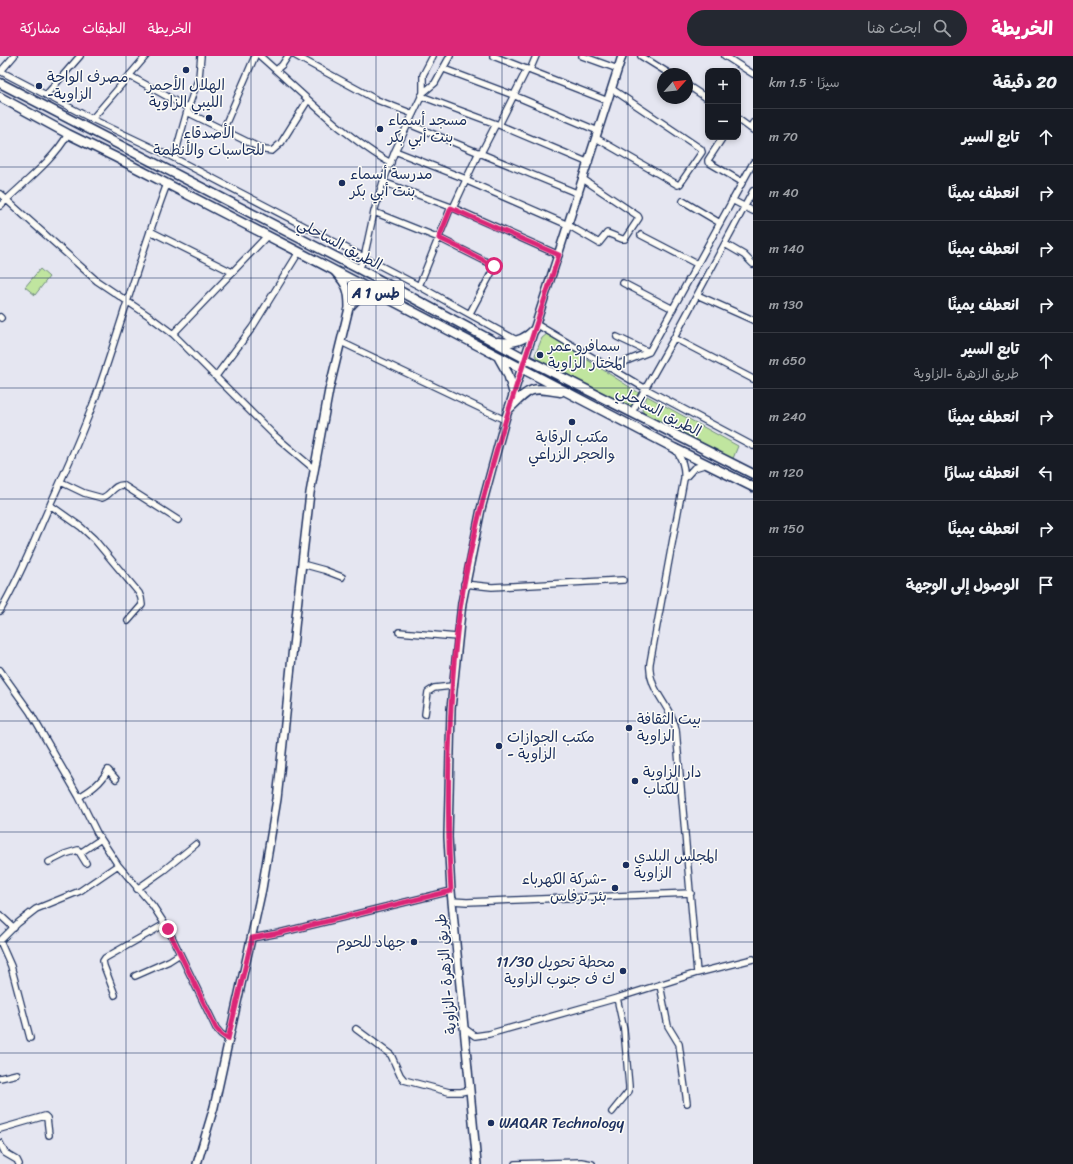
<!DOCTYPE html>
<html lang="ar">
<head>
<meta charset="utf-8">
<style>
  :root { --surface:#171b24; --page:#242831; --text:#f1f3f6; --muted:#9ea1a6; --line:#363941; --accent:#db2777 }
  body { margin:0; font-family:Sriracha,"Playpen Sans Arabic",sans-serif; background:var(--page); color:var(--text); direction:rtl }
  .controls { position:absolute; right:12px; top:12px; display:grid; overflow:hidden; border-radius:8px; box-shadow:0 2px 6px #0003 }
  .controls button { width:36px; height:36px; display:grid; place-items:center; padding:0; border:0; border-bottom:1px solid var(--line); background:var(--surface); color:var(--text); font:20px sans-serif }
  .compass { position:absolute; left:657px; top:12px; width:36px; height:36px; border-radius:50%; background:var(--surface); box-shadow:0 2px 6px #0003; rotate:63deg }
  .stop { position:absolute; width:12px; height:12px; margin:-9px; border:3px solid #db2777; border-radius:50%; background:#fff }
  .stop.end { background:#db2777; border-color:#fff; box-shadow:0 1px 4px #0008 }
  .list { margin:0; padding:0; list-style:none }
  h2 { display:flex; justify-content:space-between; align-items:center; height:52px; margin:0; padding:0 16px; font-size:17px }
  h2 small { font-size:13px; font-weight:400; color:var(--muted) }
  .list li { display:grid; grid-template-columns:26px 1fr auto; gap:12px; align-items:center; box-sizing:border-box; height:56px; padding:0 16px; border-top:1px solid var(--line) }
  .list b { display:block; font-size:15px; white-space:nowrap }
  .list p { margin:0; font-size:13px; white-space:nowrap; color:var(--muted) }
  .list em { font-size:13px; font-style:normal; color:var(--muted) }
  .icon { flex:none; width:22px; height:22px; fill:none; stroke:currentColor; stroke-width:2; stroke-linecap:round; stroke-linejoin:round }
  .map { position:relative; flex:none; width:753px; height:1108px; overflow:hidden; direction:ltr }
  header { display:flex; align-items:center; gap:24px; box-sizing:border-box; height:56px; padding:0 20px; background:var(--accent); color:#fff }
  header strong { font-size:19px }
  nav { display:flex; gap:22px; margin-inline-start:auto; font-size:14px }
  .search { width:280px; height:36px; background:var(--page); display:flex; align-items:center; gap:10px; box-sizing:border-box; padding:0 14px; border-radius:22px; color:var(--muted); font-size:15px }
  main { display:flex }
  aside { flex:1; background:var(--surface) }
  .map>svg:first-child { display:block }
  .green { fill:#c0e59f; stroke:#6e8a7e }
  .lines { fill:none; stroke-linecap:round; stroke-linejoin:round }
  .minor-casing { stroke:#1b2f5e; stroke-width:8 }
  .major-casing { stroke:#1b2f5e; stroke-width:10 }
  .highway-casing { stroke:#1b2f5e; stroke-width:11 }
  .minor { stroke:#fdfcf7; stroke-width:5.5 }
  .major { stroke:#fdfcf7; stroke-width:7 }
  .highway { stroke:#fdfcf7; stroke-width:8 }
  .route { stroke:#db2777; stroke-width:5 }
  .grid { fill:none; stroke:#1b2f5e; stroke-width:1; stroke-opacity:0.55 }
  .poi-dot { fill:#1b2f5e; stroke:#fdfcf7; stroke-width:1.5 }
  .labels { text-anchor:middle; dominant-baseline:central; stroke-width:3; stroke-linejoin:round; paint-order:stroke }
  .shield { fill:#fdfcf7; stroke:#5f6c8c; stroke-width:1 }
  .shield-label { font-size:14px; font-weight:bold; fill:#1b2f5e }
  .poi-label { font-size:15px; fill:#1b2f5e; stroke:#fdfcf7; text-anchor:start }
  .street-label { font-size:15px; fill:#1b2f5e; stroke:#fdfcf7 }
</style>
</head>
<body>
<header>
<strong>الخريطة</strong>
<div class="search"><svg class="icon" aria-label="search" viewBox="0 0 24 24"><circle cx="10" cy="10" r="6"/><path d="M15 15l6 6"/></svg>ابحث هنا</div>
<nav><a>الخريطة</a><a>الطبقات</a><a>مشاركة</a></nav>
</header>
<main>
<aside>
<h2>20 دقيقة<small>سيرًا · 1.5 km</small></h2>
<ul class="list">
<li><svg class="icon" aria-label="ahead" viewBox="0 0 24 24"><path d="M12 20V5M6 11l6-6 6 6"/></svg><div><b>تابع السير</b></div><em>70 m</em></li>
<li><svg class="icon" aria-label="right" viewBox="0 0 24 24"><path d="M7 20v-9h11M14 6l5 5-5 5"/></svg><div><b>انعطف يمينًا</b></div><em>40 m</em></li>
<li><svg class="icon" aria-label="right" viewBox="0 0 24 24"><path d="M7 20v-9h11M14 6l5 5-5 5"/></svg><div><b>انعطف يمينًا</b></div><em>140 m</em></li>
<li><svg class="icon" aria-label="right" viewBox="0 0 24 24"><path d="M7 20v-9h11M14 6l5 5-5 5"/></svg><div><b>انعطف يمينًا</b></div><em>130 m</em></li>
<li><svg class="icon" aria-label="ahead" viewBox="0 0 24 24"><path d="M12 20V5M6 11l6-6 6 6"/></svg><div><b>تابع السير</b><p>طريق الزهرة -الزاوية</p></div><em>650 m</em></li>
<li><svg class="icon" aria-label="right" viewBox="0 0 24 24"><path d="M7 20v-9h11M14 6l5 5-5 5"/></svg><div><b>انعطف يمينًا</b></div><em>240 m</em></li>
<li><svg class="icon" aria-label="left" viewBox="0 0 24 24"><path d="M17 20v-9H6M10 6l-5 5 5 5"/></svg><div><b>انعطف يسارًا</b></div><em>120 m</em></li>
<li><svg class="icon" aria-label="right" viewBox="0 0 24 24"><path d="M7 20v-9h11M14 6l5 5-5 5"/></svg><div><b>انعطف يمينًا</b></div><em>150 m</em></li>
<li><svg class="icon" aria-label="arrive" viewBox="0 0 24 24"><path d="M6 21V4h12l-3 4 3 4H6"/></svg><div><b>الوصول إلى الوجهة</b></div></li>
</ul>
</aside>
<div class="map">
<svg width="753" height="1108" viewBox="0 0 753 1108">
  <rect width="100%" height="100%" fill="#e5e6f1"/>
  <filter id="ink" filterUnits="userSpaceOnUse"><feTurbulence type="fractalNoise" baseFrequency=".025" numOctaves="2"/><feDisplacementMap in="SourceGraphic" scale="8" xChannelSelector="R" yChannelSelector="G"/><feConvolveMatrix kernelMatrix="1 2 1 2 8 2 1 2 1" color-interpolation-filters="sRGB"/></filter>
  <g filter="url(#ink)">
    <path class="green" d="M40 213 49 221 35 239 25 231Z
      M547 278 639 337 632 349 626 352 538 304 535 299 542 282Z
      M647 340 738 390 732 405 645 359 642 354Z"/>
    <g class="lines">
      <g class="minor-casing">
        <path id="minor" d="M260 0C286 23 311 47 338 70 355 83 371 97 391 107
          M296 0 377 44 413 58
          M493 0 608 45
          M582 0 618 13
          M641 0 670 18
          M725 0 753 18
          M444 13 513 39 598 75
          M276 14 282 9 288 0
          M530 14 536 0
          M0 15 92 63 174 102 419 230 518 285
          M1 15 14 0
          M130 20 188 52
          M687 29 708 43
          M423 37 435 27 450 0
          M46 39 80 0
          M421 40 499 69 589 107
          M187 56 258 91 265 94 272 95 281 87 308 44
          M92 63 146 0
          M738 63 753 74
          M409 68 579 138
          M499 69 527 13
          M750 72 753 67
          M223 74 255 0
          M723 81 708 104V106L742 126
          M596 82 678 129 680 128 702 96 701 93 612 33
          M395 95 466 123
          M481 97 496 68
          M174 102 188 52 199 21 201 0
          M465 124 568 169 599 187 607 177 622 183H625L639 162 638 160 583 123
          M383 126 451 151 559 199
          M0 138 97 225 149 260 173 278 274 379 314 413
          M732 144 753 155
          M683 145 720 167
          M0 150C21 129 54 104 68 78
          M453 152 479 96
          M374 156 439 182 493 209V214L470 257
          M150 175 232 216
          M641 179 697 208
          M725 188 744 199 753 208
          M359 213 364 202 374 156 383 126 395 95 423 37V19L433 0
          M623 227 673 253
          M419 230 451 151
          M697 239 753 264
          M0 261 1 262
          M536 268 646 333 753 390
          M173 278 267 180
          M617 281 649 296
          M674 282 753 323
          M341 286 505 364
          M609 312 649 296 753 107
          M216 320 252 272 299 196
          M632 356 674 282 753 135
          M675 393C682 403 685 411 684 423L650 607C647 634 671 649 676 673L697 917
          M684 423 694 412 707 408
          M61 426 84 437 102 442C111 439 113 429 123 429L178 464
          M50 449 81 471 94 483 139 537 141 542 142 549 128 565
          M302 508 324 514 342 521
          M464 528 492 531 623 524
          M0 555C20 521 34 485 50 449 68 409 86 370 100 329 123 262 142 194 167 128
          M399 576 457 581
          M0 614 30 656 79 741 97 777 118 809 153 850 168 873 216 972 221 978 228 983
          M425 658 428 636 434 632 452 630
          M79 741C91 734 101 727 108 714L116 723
          M49 806 65 798 78 794 86 807 80 797 101 783
          M137 833 164 814 196 788
          M452 845 467 846 691 837
          M0 859 14 872
          M252 882 279 877 451 835
          M0 885 18 867 36 853 80 835 118 809
          M0 885 11 910 30 982
          M135 920 169 905 180 898
          M660 929 668 970 679 988 687 1047
          M115 939 104 910 103 905 105 902 165 868
          M464 972 475 980 489 978 617 942 697 917 753 903
          M356 973 391 999 400 1019 404 1024 449 1036H461L470 1034
          M0 1022 17 1018
          M612 1056 629 1035V1030L624 974 617 942
          M0 1073 45 1060 47 1062 49 1079
          M0 1087 5 1097 17 1104 19 1108
          M515 1108 581 1106 592 1108"/>
      </g>
      <g class="major-casing">
        <path id="major" d="M349 252 362 238 373 235
          M197 1108 214 1051 262 833 277 743 281 706 299 533 310 437 329 334 349 252C349 234 347 229 335 216
          M477 1108 451 835 448 781 451 653 462 547 481 453 505 364 622 0"/>
      </g>
      <g class="highway-casing">
        <path id="highway" d="M0 27 359 213 526 303 753 418
          M0 41 68 78 115 101 299 196 674 392 753 431
          M498 286C513 288 525 284 535 273
          M499 302 508 318 514 338
          M509 353C531 331 530 331 560 336"/>
      </g>
      <use href="#minor" class="minor"/>
      <use href="#major" class="major"/>
      <use href="#highway" class="highway"/>
    </g>
  </g>
  <g class="lines" filter="url(#ink)">
    <path class="route" d="M168 873 216 972 221 978 228 983 252 882 279 877 451 835C448 789 448 743 449 698 451 641 454 584 464 528 485 416 524 307 559 199L451 152 439 182 460 192 494 210"/>
  </g>
  <path class="grid" d="M126 0V1108M251 0V1108M376 0V1108M502 0V1108M628 0V1108M0 111H753M0 222H753M0 332H753M0 443H753M0 554H753M0 665H753M0 776H753M0 886H753M0 997H753"/>
  <g class="poi-dot">
    <circle cx="186" cy="14" r="4"/>
    <circle cx="39" cy="30" r="4"/>
    <circle cx="209" cy="62" r="4"/>
    <circle cx="380" cy="73" r="4"/>
    <circle cx="342" cy="127" r="4"/>
    <circle cx="540" cy="299" r="4"/>
    <circle cx="572" cy="366" r="4"/>
    <circle cx="629" cy="672" r="4"/>
    <circle cx="499" cy="690" r="4"/>
    <circle cx="635" cy="725" r="4"/>
    <circle cx="626" cy="809" r="4"/>
    <circle cx="615" cy="832" r="4"/>
    <circle cx="414" cy="886" r="4"/>
    <circle cx="623" cy="915" r="4"/>
    <circle cx="491" cy="1067" r="4"/>
  </g>
  <g class="labels">
    <rect class="shield" x="348" y="225" width="56" height="24" rx="3"/>
    <g class="shield-label">
      <text x="376" y="237">A 1 طس</text>
    </g>
    <g class="poi-label">
      <text x="47" y="21">مصرف الواحة<tspan x="47" dy="17">-الزاوية</tspan></text>
      <text x="186" y="29" text-anchor="middle">الهلال الأحمر<tspan x="186" dy="17">الليبي الزاوية</tspan></text>
      <text x="388" y="64">مسجد أسماء<tspan x="388" dy="17">بنت أبي بكر</tspan></text>
      <text x="209" y="77" text-anchor="middle">الأصدقاء<tspan x="209" dy="17">للحاسبات والأنظمة</tspan></text>
      <text x="350" y="118">مدرسة أسماء<tspan x="350" dy="17">بنت أبي بكر</tspan></text>
      <text x="548" y="290">سمافرو عمر<tspan x="548" dy="17">المختار الزاوية</tspan></text>
      <text x="572" y="381" text-anchor="middle">مكتب الرقابة<tspan x="572" dy="17">والحجر الزراعي</tspan></text>
      <text x="637" y="663">بيت الثقافة<tspan x="637" dy="17">الزاوية</tspan></text>
      <text x="507" y="681">مكتب الجوازات<tspan x="507" dy="17">- الزاوية</tspan></text>
      <text x="643" y="716">دار الزاوية<tspan x="643" dy="17">للكتاب</tspan></text>
      <text x="634" y="800">المجلس البلدي<tspan x="634" dy="17">الزاوية</tspan></text>
      <text x="607" y="823" text-anchor="end">شركة الكهرباء-<tspan x="607" dy="17">بئر ترفاس</tspan></text>
      <text x="406" y="886" text-anchor="end">جهاد للحوم</text>
      <text x="615" y="906" text-anchor="end">محطة تحويل 11/30<tspan x="615" dy="17">ك ف جنوب الزاوية</tspan></text>
      <text x="499" y="1067">WAQAR Technology</text>
    </g>
    <g class="street-label">
      <text transform="translate(340 188) rotate(28)">الطريق الساحلي</text>
      <text transform="translate(659 355) rotate(27)">الطريق الساحلي</text>
      <text transform="translate(446 918) rotate(-95)">طريق الزهرة -الزاوية</text>
    </g>
  </g>
</svg>
<div class="controls">
<button>+</button>
<button>−</button>
</div>
<svg class="compass" viewBox="-18 -18 36 36"><path d="M0-13l5 13h-10z" fill="#e53935"/><path d="M0 13l5-13h-10z" fill="#9ea1a6"/></svg>
<div class="stop" style="left:494px;top:210px"></div>
<div class="stop end" style="left:168px;top:873px"></div>
</div>
</main>
</body>
</html>
